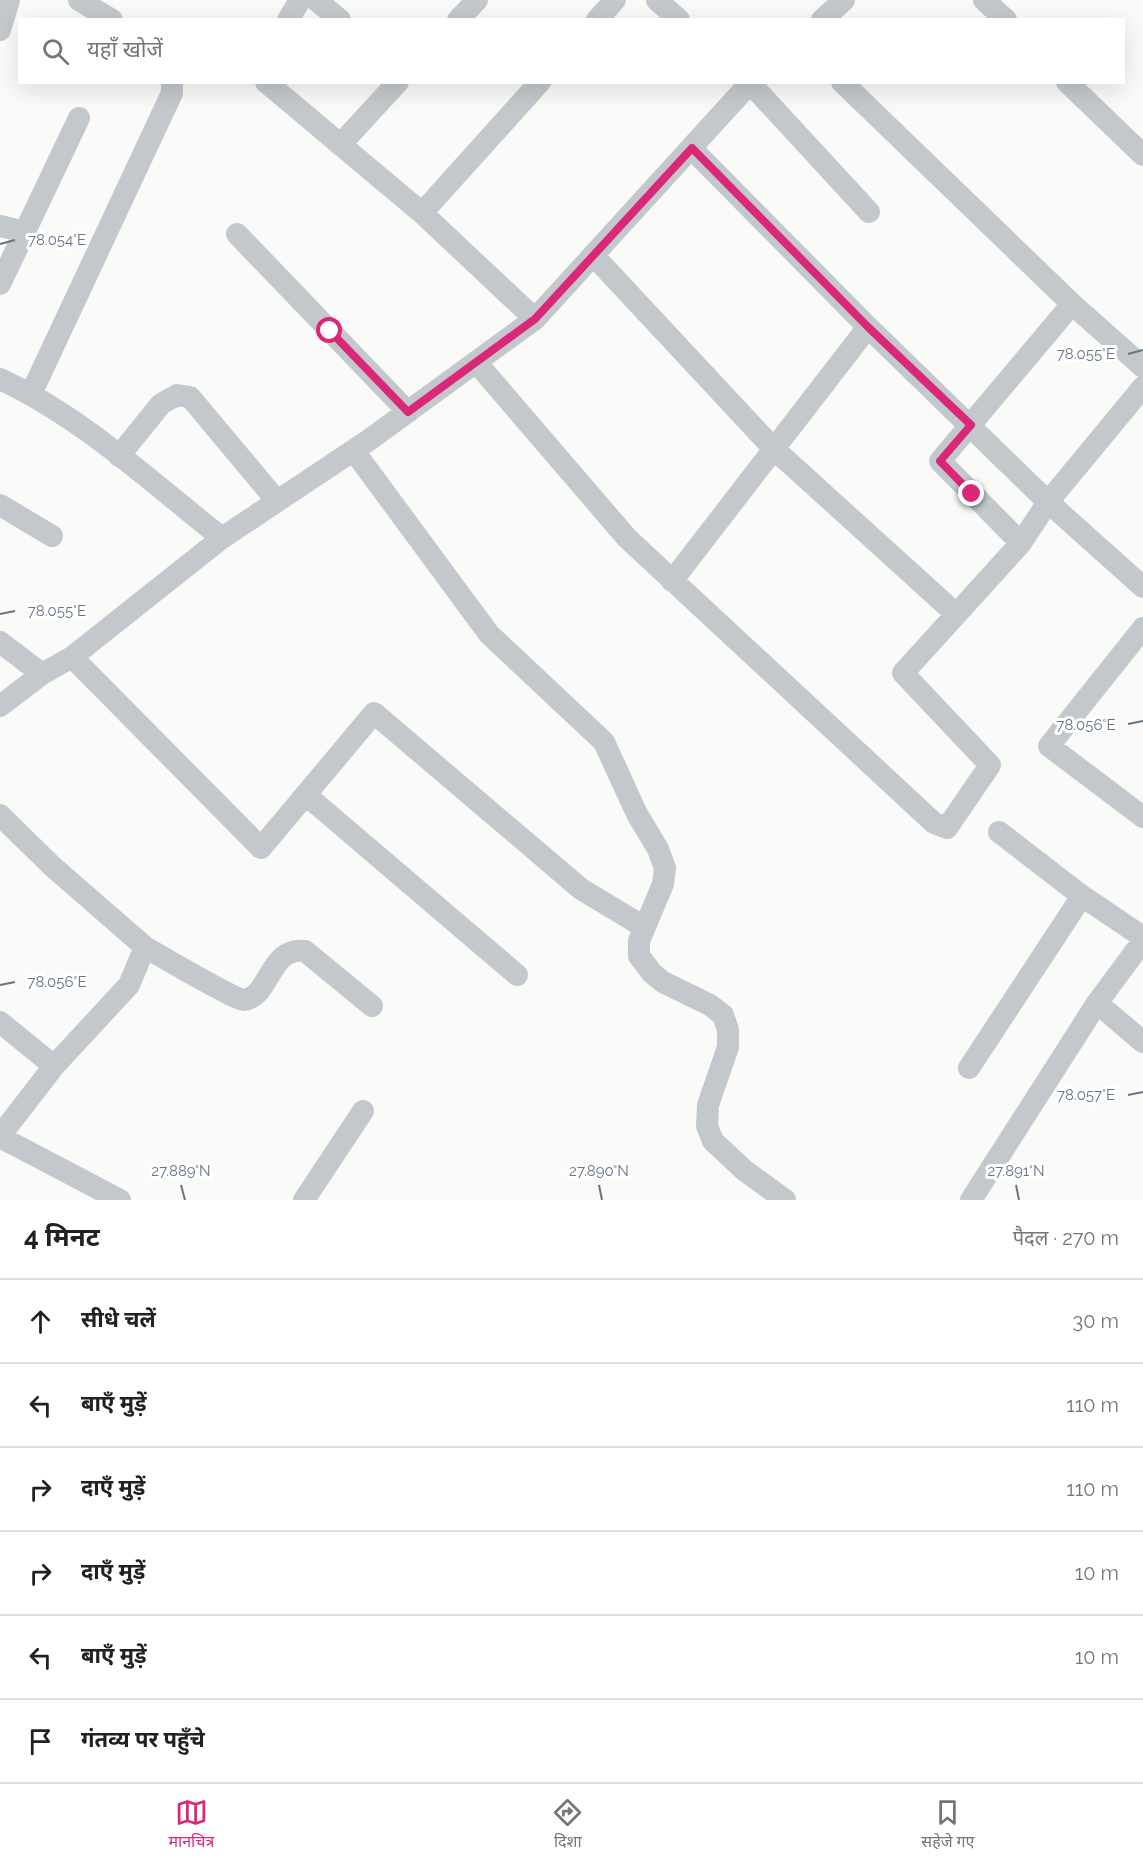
<!DOCTYPE html>
<html lang="hi">
<head>
<meta charset="utf-8">
<style>
  :root { --surface:#fff; --page:#f6f6f6; --text:#202124; --muted:#757577; --line:#e0e0e0; --accent:#db2777 }
  body { margin:0; font-family:Raleway,"Noto Sans Devanagari",sans-serif; background:var(--page); color:var(--text) }
  .stop { position:absolute; width:18px; height:18px; margin:-14px; border:4px solid #db2777; border-radius:50%; background:#fff }
  .stop.end { background:#db2777; border-color:#fff; box-shadow:0 2px 6px #0008 }
  .list { margin:0; padding:0; list-style:none }
  h2 { display:flex; justify-content:space-between; align-items:center; height:78px; margin:0; padding:0 24px; font-size:26px }
  h2 small { font-size:20px; font-weight:400; color:var(--muted) }
  .list li { display:grid; grid-template-columns:39px 1fr auto; gap:18px; align-items:center; box-sizing:border-box; height:84px; padding:0 24px; border-top:2px solid var(--line) }
  .list b { display:block; font-size:22px; white-space:nowrap }
  .list em { font-size:20px; font-style:normal; color:var(--muted) }
  .icon { flex:none; width:33px; height:33px; fill:none; stroke:currentColor; stroke-width:2; stroke-linecap:round; stroke-linejoin:round }
  .map { position:relative; flex:none; width:1143px; height:1200px; overflow:hidden }
  .search { position:absolute; background:var(--surface); box-shadow:0 6px 24px #0002; left:18px; right:18px; top:18px; height:66px; display:flex; align-items:center; gap:15px; box-sizing:border-box; padding:0 21px; border-radius:0px; color:var(--muted); font-size:22px }
  .sheet { height:582px; background:var(--surface) }
  nav { display:flex; justify-content:space-around; align-items:center; box-sizing:border-box; height:84px; border-top:2px solid var(--line); background:var(--surface); font-size:16px; color:var(--muted) }
  nav a { display:grid; justify-items:center; gap:3px }
  nav .on { color:var(--accent) }
  .map>svg:first-child { display:block }
  .lines { fill:none; stroke-linecap:round; stroke-linejoin:round }
  .street { stroke:#c3c8cc; stroke-width:22 }
  .route { stroke:#db2777; stroke-width:8 }
  .ticks { fill:none; stroke:#657683; stroke-width:2 }
  .ticks-label { font-size:15px; text-anchor:middle; fill:#657683; stroke:#fff; stroke-width:6; stroke-linejoin:round; paint-order:stroke }
</style>
</head>
<body>
<div class="map">
<svg width="1143" height="1200" viewBox="0 0 1143 1200">
  <rect width="100%" height="100%" fill="#fafaf8"/>
  <g class="lines">
    <path class="street" d="M79 0 112 20
      M316 0 340 20
      M657 0 679 20
      M984 0 1006 20
      M288 20 300 0
      M458 20 477 0
      M597 20 615 0
      M822 20 844 0
      M0 30 9 0
      M266 82 422 213 535 319
      M749 82 869 212
      M842 82 1072 304 1143 367
      M1067 82 1143 155
      M340 145 398 82
      M422 213 540 82
      M0 226 26 232
      M237 234 408 412
      M593 255 774 449 956 614
      M0 284 79 118
      M868 327 1048 502 1143 587
      M476 362 627 538 934 823 947 828 990 765 903 673 1021 543 1048 502 1143 387
      M0 379C82 417 151 482 222 538
      M31 394 172 93V82
      M354 451 489 634 604 742 637 814 658 849 665 868 663 884 639 941V956L652 973 663 982 710 1005 723 1015 728 1030V1047L708 1105 707 1126 713 1141 744 1170 785 1200
      M119 456 161 404 177 395 190 397 277 501
      M0 505 52 536
      M1021 543 940 461 1072 304
      M672 581 868 327 691 148
      M1143 628 1049 746 1143 817
      M0 642 42 674
      M72 657 261 848 374 713 581 889 644 927
      M0 706 42 674 72 657 222 538 369 440 535 319 751 82
      M306 795 517 975
      M0 815 52 866 145 947 129 985 54 1066 0 1136
      M999 832 1082 896 1143 937
      M145 947C159 955 237 1001 244 1000 271 996 269 946 305 951L372 1006
      M1097 1003 1143 1042
      M0 1022 54 1066
      M969 1068 1082 896
      M0 1137 120 1200
      M304 1200 363 1111
      M971 1200 1097 1003 1143 941"/>
  </g>
  <g class="lines">
    <path class="route" d="M330 331 408 412 535 319 692 148 868 327 971 425 940 461 972 494"/>
  </g>
  <path class="ticks" d="M0 244 15 240M1128 354 1143 350M0 614 15 611M1128 724 1143 721M0 985 15 982M1128 1095 1143 1092M181 1185 185 1200M599 1185 602 1200M1016 1185 1019 1200"/>
  <g class="ticks-label">
    <text x="57" y="245">78.054°E</text>
    <text x="1086" y="359">78.055°E</text>
    <text x="57" y="616">78.055°E</text>
    <text x="1086" y="730">78.056°E</text>
    <text x="57" y="987">78.056°E</text>
    <text x="1086" y="1100">78.057°E</text>
    <text x="181" y="1176">27.889°N</text>
    <text x="599" y="1176">27.890°N</text>
    <text x="1016" y="1176">27.891°N</text>
  </g>
</svg>
<div class="stop" style="left:330px;top:331px"></div>
<div class="stop end" style="left:972px;top:494px"></div>
<div class="search"><svg class="icon" aria-label="search" viewBox="0 0 24 24"><circle cx="10" cy="10" r="6"/><path d="M15 15l6 6"/></svg>यहाँ खोजें</div>
</div>
<section class="sheet">
<h2>4 मिनट<small>पैदल · 270 m</small></h2>
<ul class="list">
<li><svg class="icon" aria-label="ahead" viewBox="0 0 24 24"><path d="M12 20V5M6 11l6-6 6 6"/></svg><div><b>सीधे चलें</b></div><em>30 m</em></li>
<li><svg class="icon" aria-label="left" viewBox="0 0 24 24"><path d="M17 20v-9H6M10 6l-5 5 5 5"/></svg><div><b>बाएँ मुड़ें</b></div><em>110 m</em></li>
<li><svg class="icon" aria-label="right" viewBox="0 0 24 24"><path d="M7 20v-9h11M14 6l5 5-5 5"/></svg><div><b>दाएँ मुड़ें</b></div><em>110 m</em></li>
<li><svg class="icon" aria-label="right" viewBox="0 0 24 24"><path d="M7 20v-9h11M14 6l5 5-5 5"/></svg><div><b>दाएँ मुड़ें</b></div><em>10 m</em></li>
<li><svg class="icon" aria-label="left" viewBox="0 0 24 24"><path d="M17 20v-9H6M10 6l-5 5 5 5"/></svg><div><b>बाएँ मुड़ें</b></div><em>10 m</em></li>
<li><svg class="icon" aria-label="arrive" viewBox="0 0 24 24"><path d="M6 21V4h12l-3 4 3 4H6"/></svg><div><b>गंतव्य पर पहुँचे</b></div></li>
</ul>
</section>
<nav>
<a class="on"><svg class="icon" aria-label="map" viewBox="0 0 24 24"><path d="M3 6l6-2 6 2 6-2v14l-6 2-6-2-6 2zM9 4v14M15 6v14"/></svg>मानचित्र</a>
<a><svg class="icon" aria-label="directions" viewBox="0 0 24 24"><path d="M12 3l9 9-9 9-9-9zM9 14v-3h6M13 9l2 2-2 2"/></svg>दिशा</a>
<a><svg class="icon" aria-label="saved" viewBox="0 0 24 24"><path d="M7 4h10v16l-5-4-5 4z"/></svg>सहेजे गए</a>
</nav>
</body>
</html>
